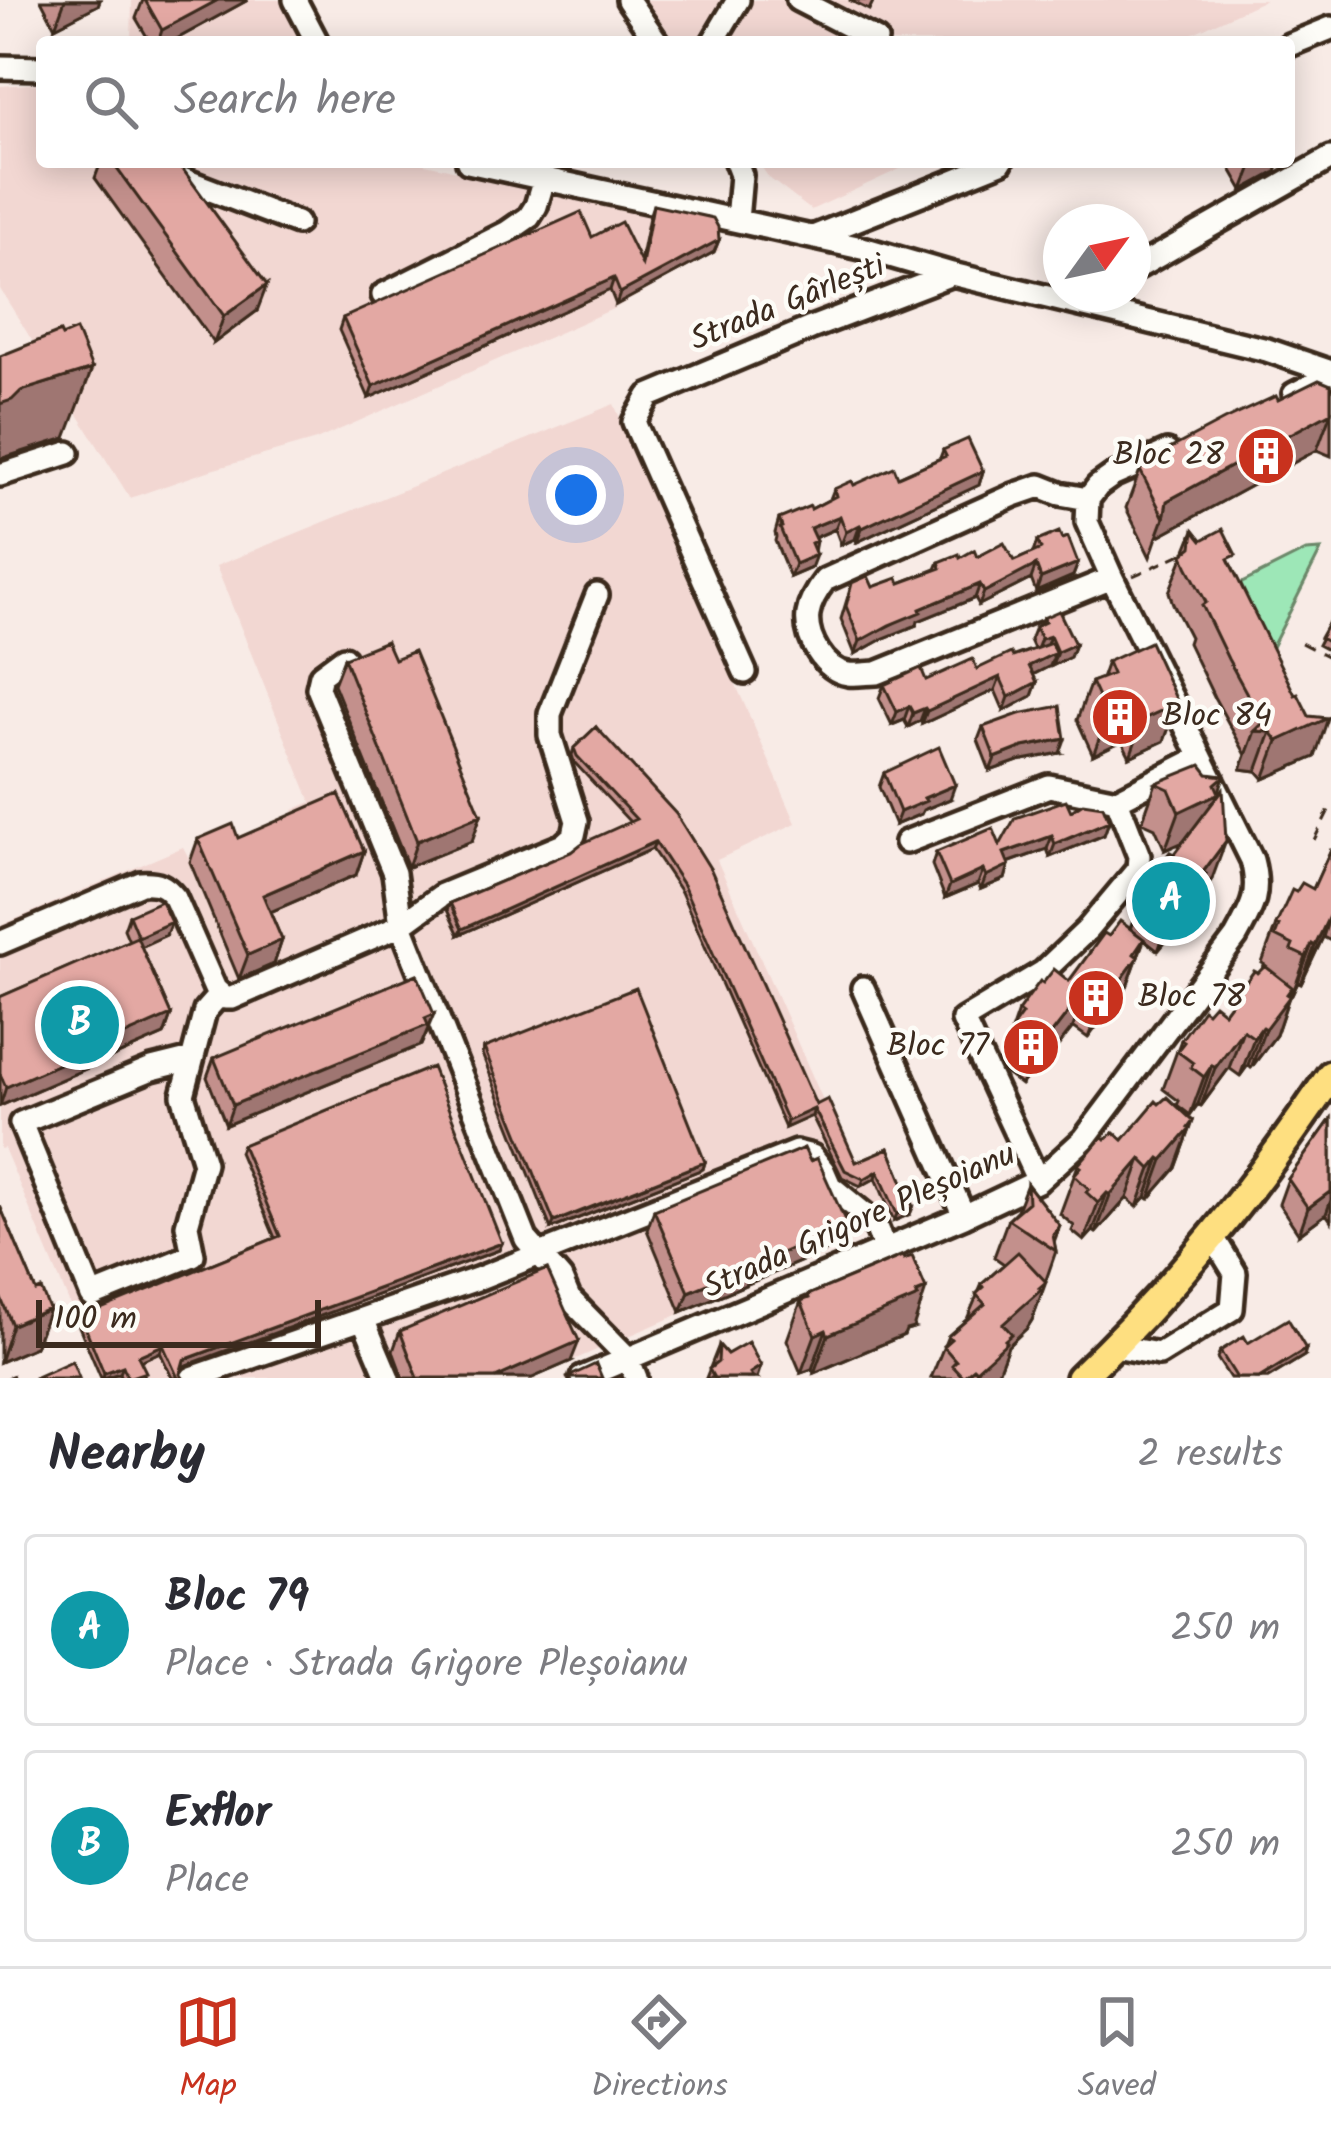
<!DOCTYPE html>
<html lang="en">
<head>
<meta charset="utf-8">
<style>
  :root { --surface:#fff; --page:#f2f2f3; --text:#2b2b33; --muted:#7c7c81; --line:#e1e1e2; --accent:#c8321e }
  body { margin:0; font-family:Kalam,sans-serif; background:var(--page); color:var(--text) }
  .compass { position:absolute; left:1043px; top:204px; width:108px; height:108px; border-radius:50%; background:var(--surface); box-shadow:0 6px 30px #0003; rotate:57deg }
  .scale { position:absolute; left:36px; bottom:30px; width:285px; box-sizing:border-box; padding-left:12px; border:6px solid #3b2a1e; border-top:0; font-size:33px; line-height:42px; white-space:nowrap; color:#3b2a1e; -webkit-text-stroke:9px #fdfcf7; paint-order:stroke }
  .you { position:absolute; left:576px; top:495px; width:42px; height:42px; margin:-30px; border:9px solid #fff; border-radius:50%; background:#1a73e8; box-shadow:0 0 0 18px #1a73e833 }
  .badge { display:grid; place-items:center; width:78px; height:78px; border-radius:50%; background:var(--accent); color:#fff; font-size:39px; font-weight:700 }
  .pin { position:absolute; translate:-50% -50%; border:6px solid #fff; box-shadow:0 3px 12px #0006 }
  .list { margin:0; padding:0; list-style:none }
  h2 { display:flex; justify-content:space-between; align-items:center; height:156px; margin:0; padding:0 48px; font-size:51px }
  h2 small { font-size:39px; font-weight:400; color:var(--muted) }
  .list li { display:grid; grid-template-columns:78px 1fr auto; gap:36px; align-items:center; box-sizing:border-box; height:192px; margin:0 24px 24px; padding:0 24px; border:3px solid var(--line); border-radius:12px }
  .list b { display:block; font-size:45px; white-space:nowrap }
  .list p { margin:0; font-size:39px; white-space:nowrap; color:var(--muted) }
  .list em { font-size:39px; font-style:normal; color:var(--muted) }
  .icon { flex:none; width:66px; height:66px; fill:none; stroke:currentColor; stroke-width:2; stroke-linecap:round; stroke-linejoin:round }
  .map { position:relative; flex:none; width:1331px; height:1378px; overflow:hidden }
  .search { position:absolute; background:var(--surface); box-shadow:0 6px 30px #0003; left:36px; right:36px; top:36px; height:132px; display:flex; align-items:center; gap:30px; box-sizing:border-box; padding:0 42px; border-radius:12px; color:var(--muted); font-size:45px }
  .sheet { height:588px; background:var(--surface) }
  nav { display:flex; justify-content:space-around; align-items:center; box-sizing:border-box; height:168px; border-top:3px solid var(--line); background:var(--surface); font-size:33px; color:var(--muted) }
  nav a { display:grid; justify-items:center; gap:6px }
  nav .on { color:var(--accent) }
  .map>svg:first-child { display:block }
  .built { fill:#f2d7d2 }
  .green { fill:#9de7b7; stroke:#6c886a; stroke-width:3 }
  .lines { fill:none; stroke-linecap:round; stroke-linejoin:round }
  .minor-casing { stroke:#3b2a1e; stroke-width:30 }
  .major-casing { stroke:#3b2a1e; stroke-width:36 }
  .path { stroke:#3b2a1e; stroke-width:3; stroke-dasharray:12 9; stroke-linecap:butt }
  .minor { stroke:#fdfcf7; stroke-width:21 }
  .major { stroke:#fedf80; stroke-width:27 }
  .wall { fill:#c3908c; stroke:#3b2a1e; stroke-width:3 }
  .shaded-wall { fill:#9f7672; stroke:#3b2a1e; stroke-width:3 }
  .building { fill:#e3a8a3; stroke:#3b2a1e; stroke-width:3 }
  .labels { text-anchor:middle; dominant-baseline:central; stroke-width:9; stroke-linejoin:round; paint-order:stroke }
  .street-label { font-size:33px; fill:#3b2a1e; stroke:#fdfcf7 }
  .poi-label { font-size:33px; fill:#3b2a1e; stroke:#fdfcf7; text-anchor:end }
</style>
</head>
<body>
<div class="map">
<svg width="1331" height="1378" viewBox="0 0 1331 1378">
  <rect width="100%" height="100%" fill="#f8ebe6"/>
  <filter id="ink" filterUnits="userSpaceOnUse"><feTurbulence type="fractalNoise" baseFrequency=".00833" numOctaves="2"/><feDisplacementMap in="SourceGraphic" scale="24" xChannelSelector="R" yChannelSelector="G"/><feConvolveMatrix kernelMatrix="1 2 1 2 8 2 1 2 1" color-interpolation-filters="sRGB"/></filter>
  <g filter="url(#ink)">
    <path class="built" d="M132 0H291L312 42H131Z
      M646 0H1265L1174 42H675Z
      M42 83V162H416L713 227 720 250 615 308 316 440 211 470 130 498 0 289V86Z
      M758 162H915L811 210 769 178Z
      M614 404 796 823 717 860 853 1168 886 1154 910 1214 532 1378H101L4 1148 0 1149V926L183 847 191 862 295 816 293 810 311 802 216 566Z"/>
    <path class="green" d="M1321 550 1266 659 1230 589 1306 551Z"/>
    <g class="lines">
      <g class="minor-casing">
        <path id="minor" d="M295 0 317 42
          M628 0 657 42
          M798 0 876 40
          M713 42 738 0
          M1289 45 1331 28
          M0 67 42 68
          M155 162 164 172 297 223
          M468 162 866 249 952 274 1267 350 1331 372
          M736 162 741 175 737 220
          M813 237 1001 162
          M1133 270 1331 158
          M383 295 506 233 529 217 536 206 544 179
          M1294 394 1331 375
          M0 475 68 453
          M1088 499 1060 494 1040 486 1014 495 825 580C817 590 810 601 808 614 805 638 824 670 848 674 857 675 868 673 877 673L1112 578
          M344 658 321 675 318 688 394 873 401 925 442 895 563 845 574 835 577 821 550 735V714L597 595
          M745 672 634 422 649 396 811 328 952 274
          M906 842 1049 786 1117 800 1201 757
          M0 943 141 883C158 882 165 885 175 898L215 989 225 998H232L401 925 526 1239 561 1279 569 1298 628 1358 636 1378
          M863 988 964 1216
          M192 1059 152 1069 21 1123 92 1296 193 1255 187 1225 204 1163 183 1095 205 1011 220 994
          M1038 1181 963 1020 1043 972 1087 930 1138 869 1139 856 1117 800
          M363 1319 388 1378
          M1114 1346 1159 1354 1232 1309 1235 1273 1213 1237
          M192 1378 477 1279 796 1152 812 1156 823 1170 830 1186 874 1222 885 1249
          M582 1378 964 1216 1038 1181 1084 1139 1236 937C1252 908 1261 894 1252 860L1112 578 1087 522 1088 499 1098 486 1112 476 1167 452"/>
      </g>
      <g class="major-casing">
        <path id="major" d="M1080 1378C1176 1287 1258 1185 1331 1075"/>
      </g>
      <path class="path" d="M1133 576 1190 550
        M1301 643 1331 658
        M1314 840 1331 806
        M7 1378 14 1375"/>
      <use href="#minor" class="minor"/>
      <use href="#major" class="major"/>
    </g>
    <path class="wall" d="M41 0H100L98 5 55 27Z
      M143 0H248L171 42H150L136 18Z
      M849 0H874L869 10Z
      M101 162H175L257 311 214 343 95 178Z
      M1233 162H1279L1276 172 1243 190 1231 169Z
      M653 205 719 240 714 252 616 305 610 290 369 398 339 330 343 318 592 237 640 262 649 217Z
      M1331 385V456L1317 450 1157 537 1150 557 1126 508 1149 446 1158 455 1278 400Z
      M943 450 983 471 979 485 857 542 855 539 841 545 835 529 814 538 816 541 811 568 790 577 775 541 776 537 775 533 779 519 811 509 830 499 834 489 898 477 940 458Z
      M1194 530 1202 540 1232 567 1315 757 1264 779 1257 771 1241 769 1246 755 1214 697 1188 643 1190 637 1173 604 1169 592Z
      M1062 539 1078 563 1073 576 1036 592 1031 579 979 605 975 598 918 621 917 625 884 638 855 654 841 619 852 583 873 587 900 583 936 569 939 562 960 558 977 557 1014 561 1033 553 1037 541Z
      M1043 618 1075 644 1070 657 1052 666 1051 664 1050 666 1033 675 1037 682 1032 696 1004 711 995 690 922 724 920 721 908 727 904 720 892 725 879 698 884 685 926 680 977 669 1034 649 1030 640 1035 627 1041 624Z
      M1331 620V652L1318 645Z
      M344 658 472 841 408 867 334 684Z
      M1107 662 1178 703 1164 741 1130 757 1122 741 1093 755 1077 720 1091 682 1101 679Z
      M596 727 816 1105 856 1162 889 1148 913 1207 910 1214 894 1221 876 1178 861 1186 842 1177 812 1116 785 1128 681 892 652 849 459 935 447 910 450 903 571 852 630 822 574 762 572 755 574 748Z
      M983 727 1060 753 1018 761 990 771 978 740Z
      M884 773 950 799 923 810 921 814 895 825 879 787Z
      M1156 783 1219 791 1212 879 1197 900 1192 913 1176 934 1170 931 1168 939 1158 951 1144 940 1124 995 1102 1025 1099 1023 1088 1038 1073 1027 1036 1074 1032 1071 1021 1085 1004 1072 1000 1063 1018 1011 1069 981 1109 936 1130 929 1148 880 1174 854 1183 842 1165 850 1155 828 1142 822Z
      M1071 811 1109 821 1104 835 1050 857 1047 849 1008 863 1009 865 1005 879 981 889 978 884 945 898 932 865 936 852 1000 845Z
      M198 839 364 851 356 875 270 912 282 940 274 964 239 979 190 862Z
      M1331 849V941L1323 937 1301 984 1298 982 1292 995 1290 994 1276 1035 1251 1068 1248 1065 1240 1076 1229 1068 1201 1106 1198 1104 1190 1115 1177 1105 1179 1101 1163 1089 1181 1040 1207 1012H1224L1264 967V964L1262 963 1276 925 1296 892 1313 889Z
      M129 915 166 935 141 946 171 1015 164 1035 0 1106V997L129 941 124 929Z
      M426 1034 421 1045 226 1125 207 1077 214 1058Z
      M484 1048 705 1162 703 1169 551 1229 482 1054Z
      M1331 1119V1221L1326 1214 1299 1234 1279 1204 1288 1179Z
      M1193 1121 1176 1168 1149 1199 1146 1197 1137 1207 1127 1198 1096 1233 1093 1231 1084 1241 1072 1231 1074 1226 1060 1214 1078 1165 1106 1139 1123 1140Z
      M242 1145 502 1243 499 1250 182 1367 180 1374 183 1378H172L160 1352 140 1361 144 1378H122L120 1373 108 1378H101L78 1324 81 1317 275 1238 239 1152Z
      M1027 1184 1060 1226 1054 1242 1056 1251 1032 1320 1027 1328 1008 1346 998 1372 994 1378H931L948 1336 967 1319 982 1284 1004 1264 994 1257 1008 1219 1017 1210Z
      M0 1206 36 1291 49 1309 35 1347 0 1362Z
      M654 1210 840 1245 681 1312 647 1230Z
      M808 1295 913 1328 906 1330 904 1335 814 1373 812 1369 801 1373 787 1340 801 1301 807 1299Z
      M400 1331 571 1361 532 1378H403L393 1351Z
      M1248 1343 1304 1356 1268 1378H1230L1217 1358 1220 1351Z
      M719 1345 727 1354 757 1378H706Z"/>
    <path class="shaded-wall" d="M65 0H100L98 5 55 27Z
      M218 0H248L171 42H158L162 30Z
      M1257 162H1279L1276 172 1243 190 1253 164Z
      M719 240 714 252 616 305 620 293Z
      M614 278 610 290 369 398 373 386Z
      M267 285 257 311 214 343 224 316Z
      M92 369 66 438 0 459V404L21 391Z
      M1331 412 1317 450 1157 537 1164 518 1167 501Z
      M983 471 979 485 857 542 862 528Z
      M840 516 835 529 805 542 810 528Z
      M860 525 855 539 841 545 846 532Z
      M816 555 811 568 790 577 795 564Z
      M1078 563 1073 576 1036 592 1041 578Z
      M1036 565 1031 579 979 605 984 592Z
      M980 584 975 598 918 621 917 625 884 638 855 654 860 641 920 609Z
      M1050 636 1045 650 1036 652 1041 639Z
      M1075 644 1070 657 1052 666 1057 652Z
      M1055 653 1050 666 1024 679 1029 666Z
      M1000 677 995 690 922 724 927 711Z
      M1037 682 1032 696 1004 711 1009 697Z
      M1136 703 1122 741 1093 755 1107 717Z
      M1178 703 1164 741 1130 757 1143 719Z
      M909 706 904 720 892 725 897 712Z
      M925 708 920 721 908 727 913 713Z
      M1328 718 1315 757 1264 779 1278 741Z
      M1255 731 1271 732 1257 771 1241 769Z
      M1065 739 1060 753 1018 761 990 771 995 758 1023 747Z
      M1224 776 1206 832 1165 850 1179 812Z
      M955 785 950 799 923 810 921 814 895 825 900 812 924 798Z
      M481 815 472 841 408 867 417 841Z
      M1109 821 1104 835 1050 857 1055 844Z
      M1052 836 1047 849 999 866 1004 853Z
      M1226 841 1212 879 1197 900 1192 913 1176 934 1190 896 1203 872Z
      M655 842 652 849 459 935 462 929Z
      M364 851 356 875 254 919 263 895Z
      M1009 865 1005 879 981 889 986 876Z
      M983 870 978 884 945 898 950 885Z
      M1180 891 1173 913 1182 901 1168 939 1158 951Z
      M1331 912 1323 937 1301 984 1315 946Z
      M171 922 166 935 134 950 138 937Z
      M1144 939 1124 995 1102 1025 1116 987 1134 954Z
      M282 940 274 964 239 979 248 955Z
      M1312 944 1298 982 1292 995 1306 957Z
      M1113 985 1099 1023 1088 1038 1102 1000Z
      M1292 987 1276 1035 1251 1068 1265 1029Z
      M1087 988 1073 1027 1036 1074 1050 1036Z
      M434 1014 421 1045 226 1125 233 1105Z
      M171 1015 164 1035 0 1106 6 1087Z
      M1262 1027 1248 1065 1240 1076 1254 1038Z
      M1243 1030 1229 1068 1201 1106 1215 1068Z
      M1046 1032 1032 1071 1021 1085 1035 1047Z
      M1212 1065 1198 1104 1190 1115 1204 1077Z
      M814 1109 812 1116 785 1128 787 1121Z
      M1193 1121 1176 1168 1149 1199 1163 1160Z
      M1160 1158 1146 1197 1137 1207 1151 1169Z
      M1141 1159 1127 1198 1096 1233 1110 1195Z
      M705 1162 703 1169 551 1229 554 1222Z
      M878 1171 876 1178 861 1186 864 1179Z
      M1331 1191V1200L1326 1214 1299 1234 1308 1208Z
      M1107 1193 1093 1231 1084 1241 1098 1203Z
      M913 1207 910 1214 894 1221 897 1214Z
      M847 1225 840 1245 681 1312 689 1292Z
      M502 1243 499 1250 182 1367 184 1360Z
      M1046 1282 1032 1320 1027 1328 1008 1346 998 1372 994 1378H973L1003 1324Z
      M926 1289 913 1328 906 1330 904 1335 814 1373 828 1335Z
      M49 1309 35 1347 0 1362 12 1325Z
      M826 1330 812 1369 801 1373 815 1335Z
      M579 1341 571 1361 532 1378H495Z
      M163 1345 160 1352 136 1363 138 1356Z
      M1306 1349 1304 1356 1268 1378H1259Z
      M123 1366 120 1373 103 1378 104 1373Z
      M761 1366 757 1378H748L750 1373Z"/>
    <path class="building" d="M145 0H218L162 30Z
      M112 162H175L179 164 267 285 224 316Z
      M653 205 713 218 718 227 719 240 620 293 614 278 373 386 343 318 581 212 592 237 621 222 642 265Z
      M76 330 92 369 21 391 12 400 0 404V356L60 332 62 336Z
      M1319 380 1331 385V412L1167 501 1164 518 1140 470 1149 463V446L1158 455 1224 420 1276 396 1278 400Z
      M968 439 983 471 862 528 860 525 846 532 840 516 810 528 816 541 811 543 816 555 795 564 780 528 782 527 779 519 810 506 811 509 836 496 834 489 852 481 854 485 894 467 898 477 946 456 943 450Z
      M1223 529 1236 555 1228 559 1295 695 1298 694 1309 716 1328 718 1278 741 1271 732 1255 731 1263 723 1228 659 1202 605 1206 602 1187 566 1183 554 1192 547 1194 530 1202 540Z
      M1059 532 1062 539 1068 537 1078 563 1041 578 1036 565 984 592 980 584 920 609 921 612 889 625 860 641 846 606 852 583 868 576 873 587 898 578 900 583 941 568 939 562 959 554 960 558 974 550 977 557 1004 543 1014 561 1041 549 1037 541Z
      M1059 611 1075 644 1057 652 1050 636 1041 639 1035 627 1045 622 1043 618Z
      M1330 620H1331V644L1320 638Z
      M386 641 394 659 414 651 481 815 417 841 344 658Z
      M1150 642 1178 703 1143 719 1136 703 1107 717 1091 682 1112 674 1107 662Z
      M1051 643 1055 653 1029 666 1037 682 1009 697 1000 677 927 711 925 708 913 713 909 706 897 712 884 685 921 668 926 680 973 659 977 669 1011 653 1013 657Z
      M1060 706 1065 739 1023 747 995 758 983 727 1019 714Z
      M596 727 676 814 711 870 816 1105 828 1099 856 1162 889 1148 913 1207 897 1214 878 1171 864 1179 845 1170 814 1109 787 1121 683 885 655 842 462 929 450 903 571 852 581 844 636 819 577 756 574 748Z
      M939 747 955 785 924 798 926 801 900 812 884 773Z
      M1201 765 1208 774 1224 776 1215 784 1219 793 1179 812 1169 789 1156 783Z
      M1223 789 1226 841 1203 872 1206 874 1190 896 1180 891 1177 897 1182 901 1172 913 1144 891 1151 882 1148 880 1170 852 1174 854Z
      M339 794 364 851 263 895 282 940 248 955 198 839 233 824 238 838Z
      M1066 800 1071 811 1083 803 1103 806 1109 821 1055 844 1052 836 1004 853 1009 865 986 876 983 870 950 885 936 852 993 828 1000 845 1015 818Z
      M1331 849V912L1315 946 1312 944 1306 957 1291 950 1293 945 1275 936 1279 926 1276 925 1292 890 1296 892 1302 883 1313 889Z
      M161 901 171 922 138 937 129 915Z
      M1120 921 1144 939 1134 954 1138 957 1116 987 1113 985 1102 1000 1087 988 1050 1036 1046 1032 1035 1047 1018 1034 1014 1025 1022 1014 1018 1011 1040 981 1043 983 1054 969 1069 981 1104 933 1109 936Z
      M137 937 171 1015 6 1087 0 1074V997Z
      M1265 966 1292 987 1287 994 1290 996 1265 1029 1262 1027 1254 1038 1243 1030 1215 1068 1212 1065 1204 1077 1191 1067 1193 1063 1177 1051 1184 1042 1181 1040 1203 1009 1207 1012 1214 1004 1224 1012 1254 971 1258 973Z
      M417 974 434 1014 425 1018 428 1025 233 1105 214 1058Z
      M636 988 705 1162 554 1222 484 1048Z
      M432 1067 502 1243 184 1360 180 1374 183 1378H178L163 1345 138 1356 146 1372 128 1378 123 1366 104 1373 81 1317 280 1236 242 1145Z
      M1167 1097 1193 1121 1188 1128 1190 1129 1163 1160 1160 1158 1151 1169 1141 1159 1110 1195 1107 1193 1098 1203 1086 1192 1089 1189 1074 1175 1081 1167 1078 1165 1103 1136 1106 1139 1114 1132 1123 1140 1156 1101 1159 1104Z
      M1331 1119V1191L1308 1208 1288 1179Z
      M804 1148 810 1161 817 1158 847 1225 689 1292 654 1210Z
      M1027 1184 1060 1226 1053 1235 1056 1251 1008 1219 1028 1202Z
      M0 1206 36 1291 41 1289 49 1309 12 1325 0 1296Z
      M1018 1252 1046 1282 1039 1288 1041 1290 1003 1324 1012 1334 1005 1340 1007 1342 976 1370 974 1368 963 1377 952 1365 956 1361 943 1346 951 1339 948 1336 985 1304 976 1294 984 1287 982 1284Z
      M902 1256 904 1259 912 1256 926 1289 916 1293 918 1297 828 1335 826 1330 815 1335 801 1301 809 1298 808 1295Z
      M547 1269 579 1341 495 1378H418L400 1331Z
      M1288 1319 1306 1349 1259 1378H1237L1220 1351 1244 1336 1248 1343Z
      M748 1342 761 1366 750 1373 752 1378H714L709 1369 718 1362 719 1345 727 1354Z
      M72 1361 79 1378H34Z
      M596 1364 602 1378H566Z"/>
  </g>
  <defs>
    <g id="building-disc" transform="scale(3)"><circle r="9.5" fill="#c8321e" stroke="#fdfcf7"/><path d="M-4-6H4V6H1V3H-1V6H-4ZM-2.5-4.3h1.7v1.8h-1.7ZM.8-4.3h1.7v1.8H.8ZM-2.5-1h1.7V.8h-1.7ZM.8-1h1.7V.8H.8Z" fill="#fff"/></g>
  </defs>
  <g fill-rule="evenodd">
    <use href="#building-disc" x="1266" y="456"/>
    <use href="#building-disc" x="1120" y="717"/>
    <use href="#building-disc" x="1096" y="998"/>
    <use href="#building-disc" x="1031" y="1047"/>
  </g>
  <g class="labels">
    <g class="street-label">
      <text transform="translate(788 304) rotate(-22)">Strada Gârlești</text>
      <text transform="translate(860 1222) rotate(-24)">Strada Grigore Pleșoianu</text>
    </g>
    <g class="poi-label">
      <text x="1224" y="456">Bloc 28</text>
      <text x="1162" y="717" text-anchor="start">Bloc 84</text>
      <text x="1138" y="998" text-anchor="start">Bloc 78</text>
      <text x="989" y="1047">Bloc 77</text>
    </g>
  </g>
</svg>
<svg class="compass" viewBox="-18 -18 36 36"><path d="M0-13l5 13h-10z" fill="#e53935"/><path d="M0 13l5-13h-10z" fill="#7c7c81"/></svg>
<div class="scale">100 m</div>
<div class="you"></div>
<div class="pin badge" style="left:1171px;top:901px;background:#0f9aa8">A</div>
<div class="pin badge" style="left:80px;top:1025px;background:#0f9aa8">B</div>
<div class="search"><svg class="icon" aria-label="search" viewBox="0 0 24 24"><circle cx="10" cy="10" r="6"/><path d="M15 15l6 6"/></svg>Search here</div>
</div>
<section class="sheet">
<h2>Nearby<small>2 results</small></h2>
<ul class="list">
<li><span class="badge" style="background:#0f9aa8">A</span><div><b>Bloc 79</b><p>Place · Strada Grigore Pleșoianu</p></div><em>250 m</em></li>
<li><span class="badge" style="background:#0f9aa8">B</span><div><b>Exflor</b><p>Place</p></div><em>250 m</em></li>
</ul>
</section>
<nav>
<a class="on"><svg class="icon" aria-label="map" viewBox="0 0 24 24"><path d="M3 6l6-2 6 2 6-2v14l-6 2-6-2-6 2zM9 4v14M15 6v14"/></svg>Map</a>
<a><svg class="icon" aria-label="directions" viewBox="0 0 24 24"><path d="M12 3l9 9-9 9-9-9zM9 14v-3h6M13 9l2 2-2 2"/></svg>Directions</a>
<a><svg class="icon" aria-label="saved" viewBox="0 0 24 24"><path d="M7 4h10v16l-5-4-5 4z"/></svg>Saved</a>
</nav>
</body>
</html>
